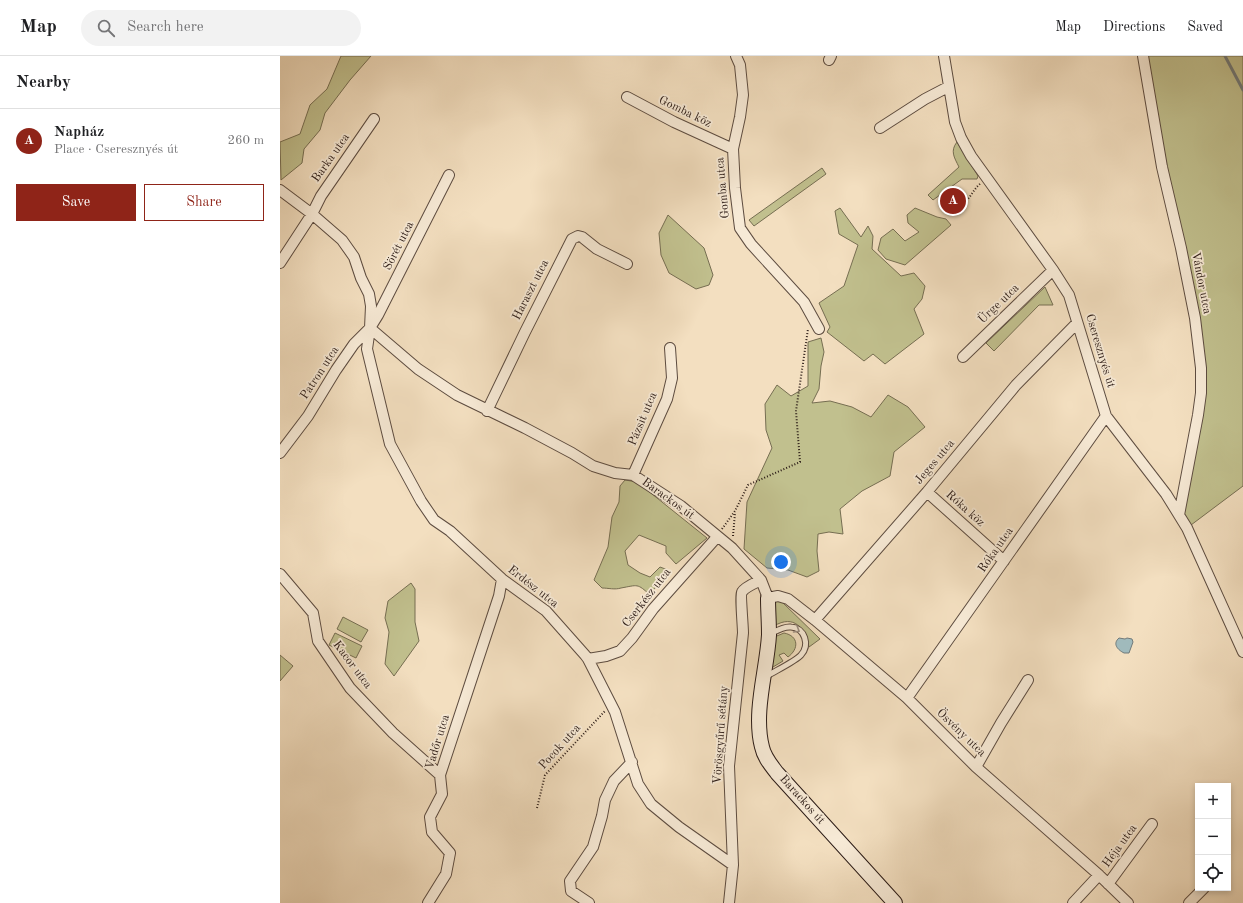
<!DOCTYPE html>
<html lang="en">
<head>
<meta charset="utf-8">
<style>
  :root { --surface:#fff; --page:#f2f2f2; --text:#202124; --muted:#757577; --line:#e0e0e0; --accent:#8f2418 }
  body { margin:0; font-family:"Old Standard TT",serif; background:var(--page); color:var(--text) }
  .controls { position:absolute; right:12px; bottom:12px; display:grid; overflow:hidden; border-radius:0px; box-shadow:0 2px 6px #0003 }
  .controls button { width:36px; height:36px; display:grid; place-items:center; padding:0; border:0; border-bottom:1px solid var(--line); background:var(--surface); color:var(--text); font:20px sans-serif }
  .you { position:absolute; left:501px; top:506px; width:14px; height:14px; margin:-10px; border:3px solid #fff; border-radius:50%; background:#1a73e8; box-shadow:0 0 0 6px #1a73e833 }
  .badge { display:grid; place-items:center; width:26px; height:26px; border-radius:50%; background:var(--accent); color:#fff; font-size:13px; font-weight:700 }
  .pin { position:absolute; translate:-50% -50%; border:2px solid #fff; box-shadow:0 1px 4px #0006 }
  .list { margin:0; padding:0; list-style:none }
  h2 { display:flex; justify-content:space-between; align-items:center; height:52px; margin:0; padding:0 16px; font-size:17px }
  h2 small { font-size:13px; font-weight:400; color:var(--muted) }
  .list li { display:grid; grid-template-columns:26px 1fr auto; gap:12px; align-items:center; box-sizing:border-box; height:64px; padding:0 16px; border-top:1px solid var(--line) }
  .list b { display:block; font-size:15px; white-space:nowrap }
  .list p { margin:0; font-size:13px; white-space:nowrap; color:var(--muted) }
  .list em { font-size:13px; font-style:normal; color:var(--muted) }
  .actions { display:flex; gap:8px; padding:12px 16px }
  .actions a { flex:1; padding:9px 0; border:1px solid var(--accent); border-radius:0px; text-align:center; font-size:14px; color:var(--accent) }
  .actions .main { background:var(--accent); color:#fff }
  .icon { flex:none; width:22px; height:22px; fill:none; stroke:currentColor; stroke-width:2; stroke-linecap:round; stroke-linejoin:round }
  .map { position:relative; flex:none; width:963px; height:847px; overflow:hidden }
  header { display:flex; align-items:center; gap:24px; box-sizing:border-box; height:56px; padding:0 20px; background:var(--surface); border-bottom:1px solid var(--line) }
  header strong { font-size:19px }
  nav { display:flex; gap:22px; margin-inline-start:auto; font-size:14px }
  .search { width:280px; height:36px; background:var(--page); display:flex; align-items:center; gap:10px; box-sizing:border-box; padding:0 14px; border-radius:22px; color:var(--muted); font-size:15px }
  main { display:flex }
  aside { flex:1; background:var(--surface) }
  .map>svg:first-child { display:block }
  .green { fill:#c1c08e; stroke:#766e52 }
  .water { fill:#a0babc; stroke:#717a7a }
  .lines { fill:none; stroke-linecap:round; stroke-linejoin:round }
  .stream { stroke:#717a7a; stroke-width:3 }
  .lane-casing { stroke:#5d4c40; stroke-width:7 }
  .street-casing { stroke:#5d4c40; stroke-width:12 }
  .secondary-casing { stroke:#2b1b16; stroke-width:16 }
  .path { stroke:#2b1b16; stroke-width:2; stroke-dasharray:1 2; stroke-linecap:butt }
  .lane { stroke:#f7ead6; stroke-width:5 }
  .street { stroke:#f7ead6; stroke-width:10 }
  .secondary { stroke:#f7ead6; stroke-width:14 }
  .oneway { stroke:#9b8d80 }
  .labels { text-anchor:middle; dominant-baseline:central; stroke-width:3.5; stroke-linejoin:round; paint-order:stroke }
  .street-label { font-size:12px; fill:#2b1b16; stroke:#f7ead6 }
</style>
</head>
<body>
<header>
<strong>Map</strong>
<div class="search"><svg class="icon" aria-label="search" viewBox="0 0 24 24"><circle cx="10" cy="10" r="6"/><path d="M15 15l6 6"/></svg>Search here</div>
<nav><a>Map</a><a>Directions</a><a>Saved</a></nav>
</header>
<main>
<aside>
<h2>Nearby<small></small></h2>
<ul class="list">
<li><span class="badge">A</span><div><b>Napház</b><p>Place · Cseresznyés út</p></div><em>260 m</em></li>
</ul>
<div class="actions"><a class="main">Save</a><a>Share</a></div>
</aside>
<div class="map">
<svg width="963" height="847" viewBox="0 0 963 847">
  <rect width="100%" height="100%" fill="#f3dfc0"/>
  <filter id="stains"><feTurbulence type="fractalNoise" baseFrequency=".005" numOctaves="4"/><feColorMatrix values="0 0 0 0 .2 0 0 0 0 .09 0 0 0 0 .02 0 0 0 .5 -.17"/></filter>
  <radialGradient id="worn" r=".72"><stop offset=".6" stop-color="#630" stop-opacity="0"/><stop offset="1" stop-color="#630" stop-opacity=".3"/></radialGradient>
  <path class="green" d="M61 0H91L70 24 45 57 40 74 24 93 22 107 1 124 0 86 20 78 30 49 47 33Z
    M863 0H963V430L907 472 899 459 921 312Z
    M677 86 698 120 697 123H682L653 144 648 139 679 111C674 101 670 95 677 86Z
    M542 112 546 118 474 170 469 164Z
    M560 152 581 181 588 170 593 180 592 193 621 220 634 217 645 230 642 243 634 253 644 278 605 308 593 298 584 305 547 276 550 271 539 247 564 230 578 189 559 178 555 155Z
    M635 152 657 161 666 163 671 169 625 209 606 203 598 194 601 182 613 173 625 185 639 176 628 167 627 159Z
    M388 159 424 192 433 219 429 229 416 233 389 217 381 199 379 177Z
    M765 231 773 249H759L714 295 706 287Z
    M541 282 544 296 541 310 539 333 532 347 550 345 572 351 591 361 608 339 628 351 645 371 614 396 610 420 582 435 560 453 563 478 549 476 538 478 537 495 539 515 527 521 508 514 487 512 464 493 467 446 492 392 486 374 485 348 497 329 511 340 528 330V286Z
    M345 424 357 426 427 482 396 508 386 497V490L359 479 345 495 348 509 360 517 370 521 380 511 388 514 370 539C357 527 358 529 341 532 335 534 328 532 322 532L314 524 328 491 332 461 339 446 340 430Z
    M131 527 135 533V566L139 585 114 620 105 608 109 576 105 562 108 545Z
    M497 545H501L540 583 529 591C525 572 514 558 494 570L493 549Z
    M63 561 88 574 81 586 57 573Z
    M55 577 82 590 76 602 49 589Z
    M504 577C519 580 519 593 508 601L504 597 499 599 503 605 488 614 492 582Z
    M0 599 13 610 0 625Z"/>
  <path class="water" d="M839 582 845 583 847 582 852 583 853 586 849 597H844C838 594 832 588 839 582Z"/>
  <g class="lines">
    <path class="stream" d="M945 0 963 34"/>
    <g class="lane-casing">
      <path id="lane" d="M487 620C495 615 516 605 521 599 530 589 525 572 511 571 504 570 496 575 490 578"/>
    </g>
    <g class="street-casing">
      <path id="street" d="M456 0 460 9 463 39 460 61 453 93 455 132 460 172 471 188 524 246 539 273
        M664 0 675 66 681 82 691 100 773 214 789 239 826 360 886 438 907 472 963 596
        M863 0 882 111 901 192 915 262 921 312V337L918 359 899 459
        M549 4 551 0
        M347 41 394 66 453 93
        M600 72 645 43 668 31
        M0 134 32 158 62 184 74 201 81 222 89 238 91 250 90 272 138 313 177 339 245 372 292 397 313 410 335 417 353 419 401 450 452 492 481 524 488 542 498 540 508 543 535 564 627 642 696 711 819 819 848 847
        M0 207 32 158 41 140 94 63
        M90 272 87 293 110 388 141 445 154 464 170 475 222 523 266 555 305 599 308 603 335 656 358 728 371 748 399 771 453 809
        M683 301 773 214
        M207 355 245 276 292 183 298 180 302 181 317 193 347 208
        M0 397 28 360 56 314 74 288 90 272 98 259 169 119
        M353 419 387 343 392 322 390 292
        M647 436 724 505
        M0 518 33 557 38 585 70 632 113 677 160 719
        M535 564 647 436 736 329 797 267
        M308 603 326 600 340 595 352 582 373 553 437 481
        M627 642 826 360
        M696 711 721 667 748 624
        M828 828 872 768
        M148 847 166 818 170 797 152 776 150 761 162 738 160 719 219 540 222 523
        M309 847 291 835 290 825 313 791 322 760 325 744 334 725 352 706
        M449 847 453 809 449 710 463 577C463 570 460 539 462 536 465 531 475 527 481 524
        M793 847 819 819
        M909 847 924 832"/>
    </g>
    <g class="secondary-casing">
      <path id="secondary" d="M488 542C488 554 489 566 489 579 487 614 473 656 482 691 484 701 491 709 497 717L615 847"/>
    </g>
    <path class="path" d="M684 147C691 141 693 134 700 128
      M442 473 455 455 468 429 520 406 516 355 528 273
      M453 480 455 457
      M257 752 265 719 325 655"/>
    <use href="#lane" class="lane"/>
    <use href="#street" class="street"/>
    <use href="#secondary" class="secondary"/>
  </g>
  <defs><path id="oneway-chevron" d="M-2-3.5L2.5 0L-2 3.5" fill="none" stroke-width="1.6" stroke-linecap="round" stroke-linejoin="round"/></defs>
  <use class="oneway" href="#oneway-chevron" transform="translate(517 574) rotate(31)"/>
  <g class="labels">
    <g class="street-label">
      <text transform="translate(405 56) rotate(26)">Gomba köz</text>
      <text transform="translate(51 102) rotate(-55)">Barka utca</text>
      <text transform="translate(443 132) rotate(-95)">Gomba utca</text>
      <text transform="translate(119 190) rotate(-63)">Sörét utca</text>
      <text transform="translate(921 227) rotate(79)">Vándor utca</text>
      <text transform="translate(251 234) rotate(-63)">Haraszt utca</text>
      <text transform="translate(719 248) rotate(-44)">Ürge utca</text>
      <text transform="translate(820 295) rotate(73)">Cseresznyés út</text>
      <text transform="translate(40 317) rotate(-57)">Patron utca</text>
      <text transform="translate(363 363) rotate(-67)">Pázsit utca</text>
      <text transform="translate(655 406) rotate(-50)">Jeges utca</text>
      <text transform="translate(388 443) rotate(36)">Barackos út</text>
      <text transform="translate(685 453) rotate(42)">Róka köz</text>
      <text transform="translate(716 494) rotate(-55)">Róka utca</text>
      <text transform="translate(253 531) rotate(38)">Erdész utca</text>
      <text transform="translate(367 542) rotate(-52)">Cserkész utca</text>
      <text transform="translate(72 609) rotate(53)">Kacor utca</text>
      <text transform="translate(681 677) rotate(44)">Ösvény utca</text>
      <text transform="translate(441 679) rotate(-86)">Vörösgyűrű sétány</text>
      <text transform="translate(158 686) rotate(-73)">Vadőr utca</text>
      <text transform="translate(280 691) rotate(-48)">Pocok utca</text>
      <text transform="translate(522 744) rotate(48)">Barackos út</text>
      <text transform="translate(840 790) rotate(-54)">Héja utca</text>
    </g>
  </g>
  <rect width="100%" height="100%" filter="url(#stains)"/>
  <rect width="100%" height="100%" fill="url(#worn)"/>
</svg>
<div class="controls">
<button>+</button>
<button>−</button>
<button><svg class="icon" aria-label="locate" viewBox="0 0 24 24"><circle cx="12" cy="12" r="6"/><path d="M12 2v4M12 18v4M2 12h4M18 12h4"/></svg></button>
</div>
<div class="you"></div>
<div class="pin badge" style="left:673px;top:145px">A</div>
</div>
</main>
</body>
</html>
